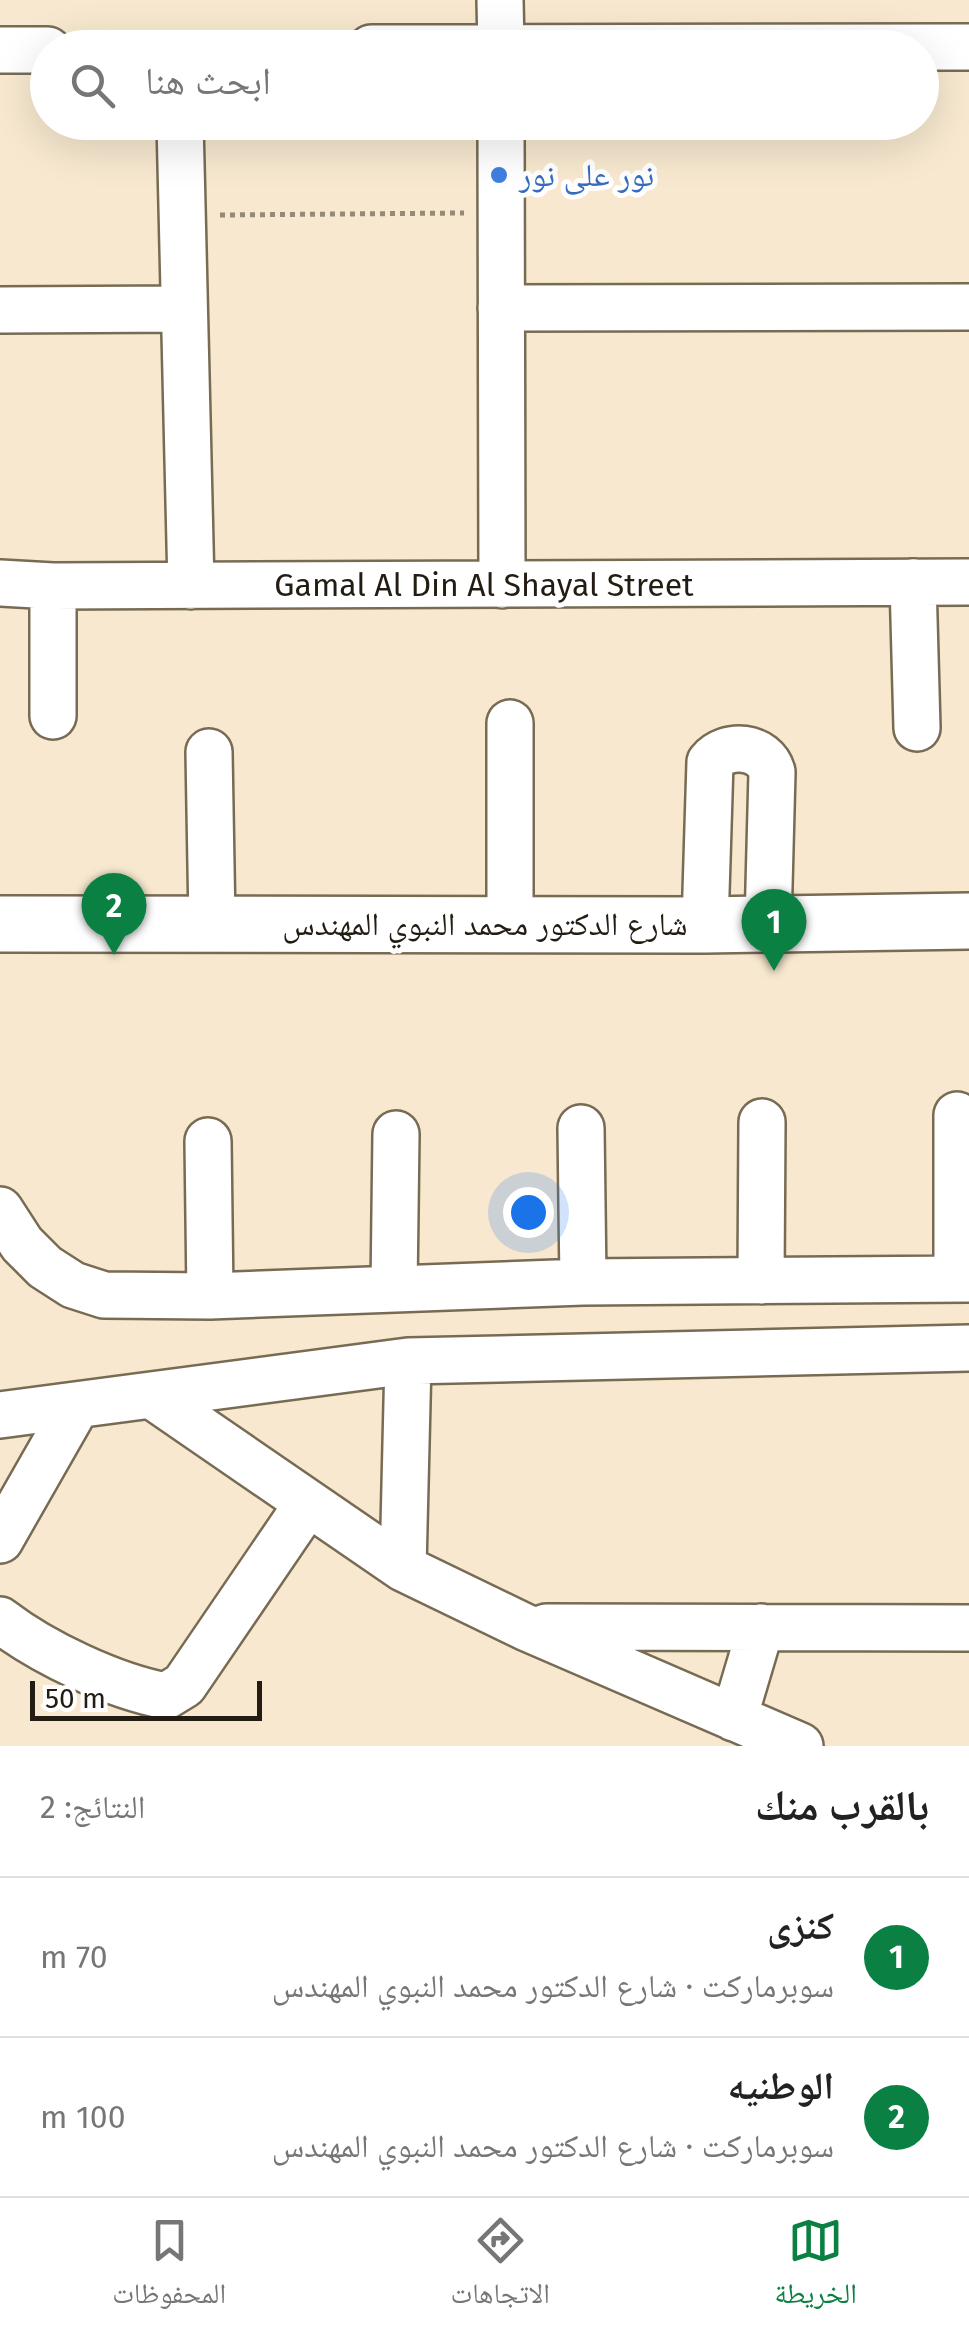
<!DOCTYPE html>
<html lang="ar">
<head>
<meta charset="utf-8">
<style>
  :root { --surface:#fff; --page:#f6f6f6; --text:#222; --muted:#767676; --line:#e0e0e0; --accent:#0b8043 }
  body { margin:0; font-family:"Fira Sans","Noto Naskh Arabic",sans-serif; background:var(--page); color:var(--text); direction:rtl }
  .scale { position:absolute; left:30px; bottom:25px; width:232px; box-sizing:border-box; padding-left:10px; border:5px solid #221c13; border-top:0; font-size:28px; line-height:35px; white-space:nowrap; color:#221c13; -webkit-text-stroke:8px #fff; paint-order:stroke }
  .you { position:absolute; left:528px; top:1212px; width:35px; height:35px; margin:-25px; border:8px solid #fff; border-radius:50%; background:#1a73e8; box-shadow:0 0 0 15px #1a73e833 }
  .badge { display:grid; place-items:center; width:65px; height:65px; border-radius:50%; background:var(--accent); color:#fff; font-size:32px; font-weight:700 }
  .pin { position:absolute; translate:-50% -82px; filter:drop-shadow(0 2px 5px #0008) }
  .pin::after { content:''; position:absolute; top:52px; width:35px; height:30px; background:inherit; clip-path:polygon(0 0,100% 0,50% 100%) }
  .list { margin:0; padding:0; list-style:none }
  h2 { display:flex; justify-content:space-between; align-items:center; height:130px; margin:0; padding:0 40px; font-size:42px }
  h2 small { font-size:32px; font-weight:400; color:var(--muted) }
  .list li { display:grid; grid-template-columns:65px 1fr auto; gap:30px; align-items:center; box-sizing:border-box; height:160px; padding:0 40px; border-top:2px solid var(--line) }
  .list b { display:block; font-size:38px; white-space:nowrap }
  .list p { margin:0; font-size:32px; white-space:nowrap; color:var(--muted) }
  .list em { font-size:32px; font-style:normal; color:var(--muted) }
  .icon { flex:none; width:55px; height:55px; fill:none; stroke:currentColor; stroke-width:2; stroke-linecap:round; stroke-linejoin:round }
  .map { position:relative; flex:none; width:969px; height:1746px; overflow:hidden; direction:ltr }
  .search { position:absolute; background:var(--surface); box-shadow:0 10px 40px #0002; left:30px; right:30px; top:30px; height:110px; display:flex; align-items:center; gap:25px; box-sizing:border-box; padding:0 35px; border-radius:55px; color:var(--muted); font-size:38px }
  .sheet { height:450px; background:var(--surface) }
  nav { display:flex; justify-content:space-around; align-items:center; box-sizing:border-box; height:140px; border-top:2px solid var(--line); background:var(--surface); font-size:28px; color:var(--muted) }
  nav a { display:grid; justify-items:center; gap:5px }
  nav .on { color:var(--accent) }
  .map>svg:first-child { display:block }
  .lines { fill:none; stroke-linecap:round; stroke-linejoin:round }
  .minor-casing { stroke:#786b54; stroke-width:50 }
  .major-casing { stroke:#786b54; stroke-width:60 }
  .path { stroke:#958a79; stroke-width:5; stroke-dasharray:5 5; stroke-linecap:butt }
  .minor { stroke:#fff; stroke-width:45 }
  .major { stroke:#fff; stroke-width:55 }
  .shop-dot { fill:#3f7fe0; stroke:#fff; stroke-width:4 }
  .labels { text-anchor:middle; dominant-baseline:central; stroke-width:10; stroke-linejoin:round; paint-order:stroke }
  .shop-label { font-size:32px; fill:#366cbe; stroke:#fff; text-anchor:start }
  .street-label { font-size:32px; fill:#221c13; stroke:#fff }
</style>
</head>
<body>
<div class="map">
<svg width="969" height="1746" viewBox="0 0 969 1746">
  <rect width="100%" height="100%" fill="#f7e8cf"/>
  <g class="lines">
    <g class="minor-casing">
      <path id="minor" d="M500 0 501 48
        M371 48 969 47
        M0 50H48
        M180 122 191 586
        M501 122 502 585
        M501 308 969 307
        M0 310 184 309
        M913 582 917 728
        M0 583 53 586 969 582
        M53 586V716
        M510 723V922
        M209 752 212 923
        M705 925 710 762C726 742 765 745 772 772L768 924
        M957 1115V1279
        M581 1128 583 1282
        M208 1141 210 1296
        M0 1210 22 1244 45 1267 73 1285 104 1295 210 1296 583 1282 969 1279
        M761 1281 762 1122
        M394 1289 396 1134
        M151 1395 403 1568 525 1627 800 1746
        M0 1415 408 1361 969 1348
        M0 1540 77 1405
        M403 1568 408 1361
        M0 1620C43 1653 113 1686 166 1696L184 1685 308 1503
        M546 1627 969 1628
        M734 1718 761 1627"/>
    </g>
    <g class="major-casing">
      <path id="major" d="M0 924 705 925 969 921"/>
    </g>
    <path class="path" d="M220 215 464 213"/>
    <use href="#minor" class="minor"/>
    <use href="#major" class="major"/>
  </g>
  <circle class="shop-dot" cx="499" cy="175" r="10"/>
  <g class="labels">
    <g class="shop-label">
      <text x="519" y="175">نور على نور</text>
    </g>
    <g class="street-label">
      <text x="484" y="585">Gamal Al Din Al Shayal Street</text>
      <text x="485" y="924">شارع الدكتور محمد النبوي المهندس</text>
    </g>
  </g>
</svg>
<div class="scale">50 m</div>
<div class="you"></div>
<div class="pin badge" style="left:774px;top:971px">1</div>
<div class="pin badge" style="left:114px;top:955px">2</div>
<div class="search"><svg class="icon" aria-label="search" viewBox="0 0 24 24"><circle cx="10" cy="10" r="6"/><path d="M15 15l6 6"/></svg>ابحث هنا</div>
</div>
<section class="sheet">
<h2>بالقرب منك<small>النتائج: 2</small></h2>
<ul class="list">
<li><span class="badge">1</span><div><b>كنزى</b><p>سوبرماركت · شارع الدكتور محمد النبوي المهندس</p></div><em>70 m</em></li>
<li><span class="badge">2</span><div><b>الوطنيه</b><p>سوبرماركت · شارع الدكتور محمد النبوي المهندس</p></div><em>100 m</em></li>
</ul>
</section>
<nav>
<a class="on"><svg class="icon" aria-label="map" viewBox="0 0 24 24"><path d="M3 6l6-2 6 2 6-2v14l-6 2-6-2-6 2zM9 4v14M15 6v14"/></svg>الخريطة</a>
<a><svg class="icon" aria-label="directions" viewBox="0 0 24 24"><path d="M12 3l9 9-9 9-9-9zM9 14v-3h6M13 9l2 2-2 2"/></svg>الاتجاهات</a>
<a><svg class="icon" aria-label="saved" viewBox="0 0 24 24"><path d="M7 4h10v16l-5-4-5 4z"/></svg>المحفوظات</a>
</nav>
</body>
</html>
